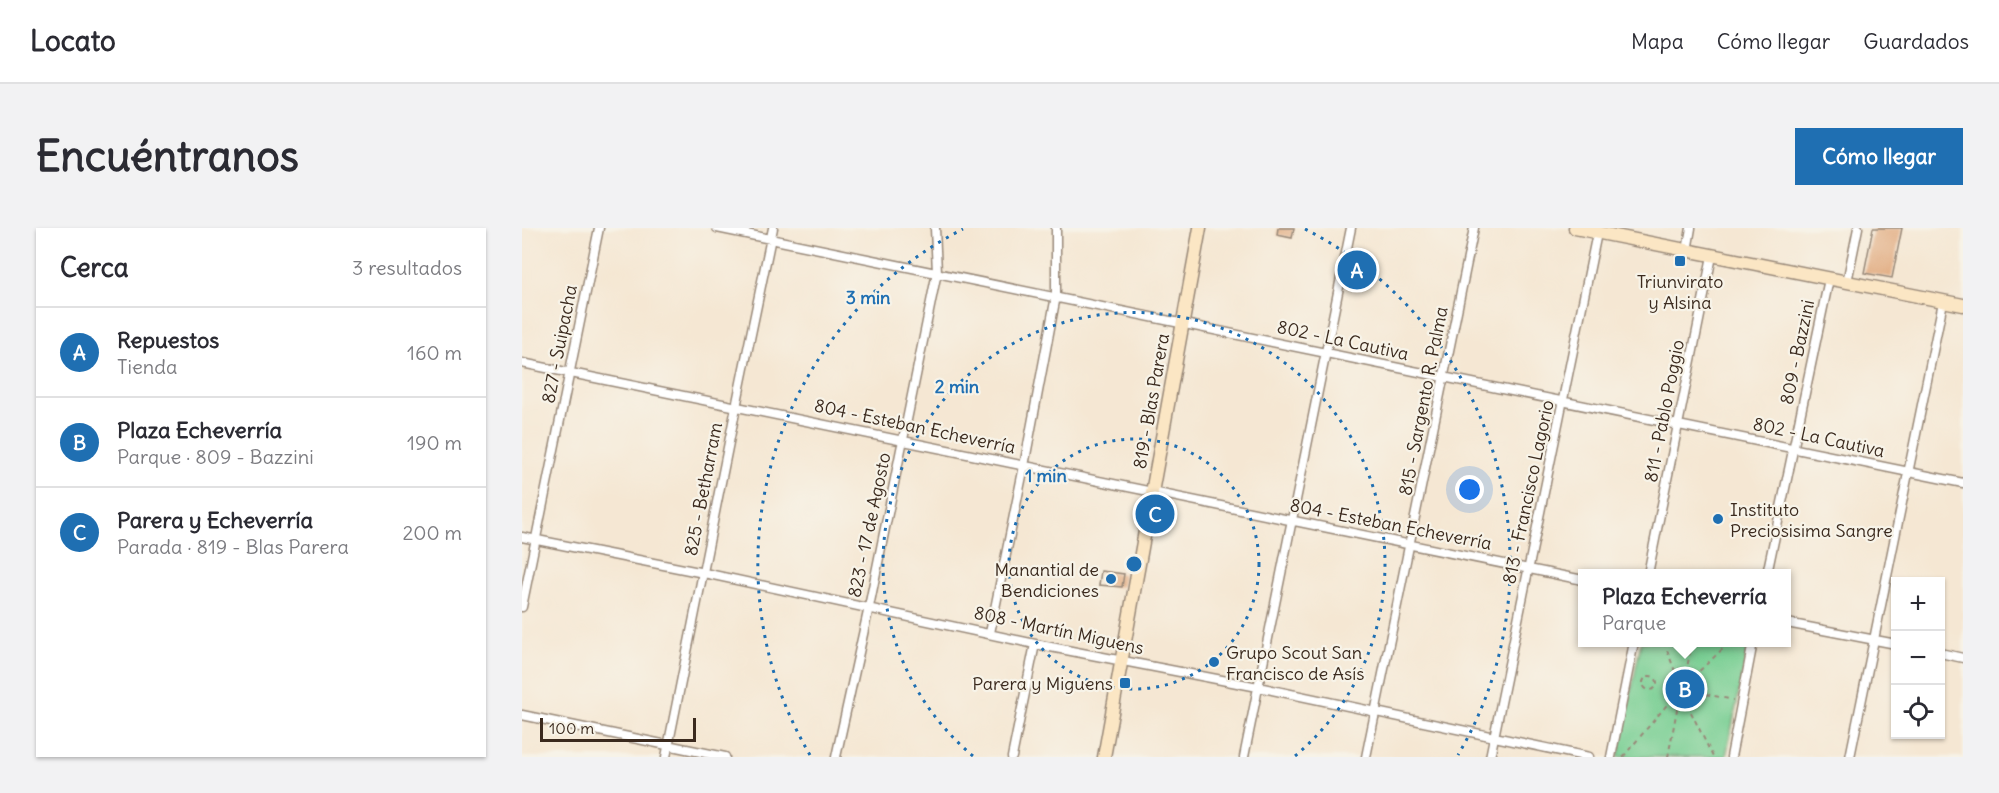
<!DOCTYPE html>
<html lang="es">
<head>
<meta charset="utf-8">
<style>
  :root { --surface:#fff; --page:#f2f2f3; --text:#2b2b33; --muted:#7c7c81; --line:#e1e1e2; --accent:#1f6fb2 }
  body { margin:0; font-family:Delius,sans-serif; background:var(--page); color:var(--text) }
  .controls { position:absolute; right:18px; bottom:18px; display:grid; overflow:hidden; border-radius:0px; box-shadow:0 2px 4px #0004 }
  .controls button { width:54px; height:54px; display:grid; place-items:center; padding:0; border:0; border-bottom:2px solid var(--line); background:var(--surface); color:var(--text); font:30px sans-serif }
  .scale { position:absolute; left:18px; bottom:15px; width:156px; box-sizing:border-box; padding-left:6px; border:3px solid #3b2a1e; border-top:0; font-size:16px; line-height:21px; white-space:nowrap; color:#3b2a1e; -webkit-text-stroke:4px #f7f3e8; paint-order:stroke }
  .you { position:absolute; left:948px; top:262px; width:21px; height:21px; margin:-15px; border:4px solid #fff; border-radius:50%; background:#1a73e8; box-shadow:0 0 0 9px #1a73e833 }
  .badge { display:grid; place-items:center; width:39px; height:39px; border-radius:50%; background:var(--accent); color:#fff; font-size:20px; font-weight:700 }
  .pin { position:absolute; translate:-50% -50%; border:3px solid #fff; box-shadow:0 2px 6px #0006 }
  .popup { position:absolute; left:1056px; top:341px; width:213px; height:78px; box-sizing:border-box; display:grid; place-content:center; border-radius:0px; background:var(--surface); filter:drop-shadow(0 2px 4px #0005); font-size:20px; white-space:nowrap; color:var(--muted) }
  .popup b { font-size:22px; color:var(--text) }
  .popup::after { content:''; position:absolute; left:50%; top:100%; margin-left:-12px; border:12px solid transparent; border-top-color:var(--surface) }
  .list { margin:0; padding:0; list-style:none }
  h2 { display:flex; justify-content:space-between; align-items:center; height:78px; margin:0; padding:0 24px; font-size:26px }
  h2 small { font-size:20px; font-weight:400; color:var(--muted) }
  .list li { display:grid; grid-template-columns:39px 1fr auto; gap:18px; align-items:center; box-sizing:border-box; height:90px; padding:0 24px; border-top:2px solid var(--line) }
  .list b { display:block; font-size:22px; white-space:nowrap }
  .list p { margin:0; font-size:20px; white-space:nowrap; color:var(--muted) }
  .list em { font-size:20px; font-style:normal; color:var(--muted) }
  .icon { flex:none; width:33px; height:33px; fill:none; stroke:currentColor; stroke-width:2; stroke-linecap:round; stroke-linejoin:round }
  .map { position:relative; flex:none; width:1441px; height:529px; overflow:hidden; border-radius:0px }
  header { display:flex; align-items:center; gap:36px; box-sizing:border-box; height:84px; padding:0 30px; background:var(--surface); border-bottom:2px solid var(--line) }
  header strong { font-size:28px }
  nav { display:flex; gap:33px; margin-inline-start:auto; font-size:21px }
  .intro { display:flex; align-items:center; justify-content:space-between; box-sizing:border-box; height:144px; padding:0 36px }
  h1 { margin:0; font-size:42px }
  .button { padding:15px 27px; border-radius:0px; background:var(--accent); color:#fff; font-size:21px; font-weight:700 }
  main { display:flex; gap:36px; padding:0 36px }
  aside { flex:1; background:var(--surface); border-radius:0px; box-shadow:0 2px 4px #0004 }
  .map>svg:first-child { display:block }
  .green { fill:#77ce92; stroke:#597c58; stroke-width:1.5 }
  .building { fill:#e2ad83 }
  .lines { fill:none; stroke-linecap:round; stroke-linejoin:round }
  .street-casing { stroke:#988878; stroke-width:11 }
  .secondary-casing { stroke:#988878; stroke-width:15 }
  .path { stroke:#988878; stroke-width:2; stroke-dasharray:4.5 4.5; stroke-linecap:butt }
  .street { stroke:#fff; stroke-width:8 }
  .secondary { stroke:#fbe6c4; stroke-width:12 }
  .ring { fill:none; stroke:#1f6fb2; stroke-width:3; stroke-dasharray:3 6 }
  .poi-dot { fill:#1f6fb2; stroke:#f7f3e8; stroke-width:2 }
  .labels { text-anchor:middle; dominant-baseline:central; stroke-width:4.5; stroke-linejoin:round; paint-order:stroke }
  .poi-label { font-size:18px; fill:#3b2a1e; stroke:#f7f3e8; text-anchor:start }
  .street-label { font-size:18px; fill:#3b2a1e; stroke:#f7f3e8 }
  .centre { fill:#1f6fb2; stroke:#f7f3e8; stroke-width:3 }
  .ring-label { font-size:18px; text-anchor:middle; font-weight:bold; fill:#1f6fb2; stroke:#f7f3e8; stroke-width:4.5; stroke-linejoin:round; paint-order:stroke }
</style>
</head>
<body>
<header>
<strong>Locato</strong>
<nav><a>Mapa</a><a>Cómo llegar</a><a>Guardados</a></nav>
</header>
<div class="intro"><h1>Encuéntranos</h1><a class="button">Cómo llegar</a></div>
<main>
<aside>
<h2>Cerca<small>3 resultados</small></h2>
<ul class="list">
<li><span class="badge">A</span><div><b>Repuestos</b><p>Tienda</p></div><em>160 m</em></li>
<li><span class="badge">B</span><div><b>Plaza Echeverría</b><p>Parque · 809 - Bazzini</p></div><em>190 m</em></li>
<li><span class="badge">C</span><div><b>Parera y Echeverría</b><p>Parada · 819 - Blas Parera</p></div><em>200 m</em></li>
</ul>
</aside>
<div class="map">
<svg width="1441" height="529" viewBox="0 0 1441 529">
  <rect width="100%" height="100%" fill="#f7f3e8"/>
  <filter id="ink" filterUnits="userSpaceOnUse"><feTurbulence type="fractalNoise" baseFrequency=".0167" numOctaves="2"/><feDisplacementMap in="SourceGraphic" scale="12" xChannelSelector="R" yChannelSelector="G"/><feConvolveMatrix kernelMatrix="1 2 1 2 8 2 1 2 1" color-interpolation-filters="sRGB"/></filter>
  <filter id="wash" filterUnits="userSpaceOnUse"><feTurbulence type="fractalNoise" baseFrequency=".008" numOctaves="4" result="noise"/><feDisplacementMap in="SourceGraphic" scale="24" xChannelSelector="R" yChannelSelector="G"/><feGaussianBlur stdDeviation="1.35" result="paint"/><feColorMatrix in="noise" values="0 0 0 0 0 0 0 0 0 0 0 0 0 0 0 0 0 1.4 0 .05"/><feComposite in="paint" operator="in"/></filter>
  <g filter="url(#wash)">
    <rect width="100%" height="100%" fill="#f5e7d3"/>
    <path class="green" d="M1119 414 1227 415 1204 529H1096Z"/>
    <g id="blocks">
      <path class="building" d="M756 0H772L770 10 755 7Z
        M1351 0H1380L1370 50 1342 45Z
        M579 343 602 346 600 359 577 357Z"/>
    </g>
  </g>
  <g filter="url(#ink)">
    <use href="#blocks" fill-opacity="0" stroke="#988878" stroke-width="1.5"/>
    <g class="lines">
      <g class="street-casing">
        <path id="street" d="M195 0C611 85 1025 171 1441 255
          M1165 23 1169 0
          M1325 54 1336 0
          M0 135 1061 352
          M0 309 182 345 513 416 736 459 1067 529
          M1126 346 1190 28
          M1245 346 1307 51
          M0 379 77 0
          M1265 395 1374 416
          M468 405 502 238 534 68V0
          M1418 425 1441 430
          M0 487 203 529
          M144 529C179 352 214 176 251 0
          M314 529 347 379 415 44 413 0
          M490 529 513 416
          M722 529 829 0
          M844 529 952 0
          M968 529 1075 5
          M1089 529 1112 414
          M1209 529 1231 414
          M1328 529 1421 74"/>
      </g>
      <g class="secondary-casing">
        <path id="secondary" d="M1053 0 1441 77
          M582 529 678 0"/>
      </g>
      <path class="path" d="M1142 414 1154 446
        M1164 445 1170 414
        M1144 461a16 16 0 1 1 32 0a16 16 0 1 1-32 0Z
        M1121 455a7 7 0 1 1 14 0a7 7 0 1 1-14 0Z
        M1171 449 1208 414
        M1175 464 1211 472
        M1165 476 1191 529
        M1101 529 1149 472
        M1146 529 1156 476"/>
      <use href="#street" class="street"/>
      <use href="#secondary" class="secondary"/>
    </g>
  </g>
  <g class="ring">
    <circle cx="612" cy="336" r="125"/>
    <path d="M451 528A251 251 0 1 1 773 528"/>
    <path d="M288 527A376 376 0 0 1 441 1M783 1A376 376 0 0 1 936 527"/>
  </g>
  <g class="poi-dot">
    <rect x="1152" y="27" width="12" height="12" rx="3"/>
    <circle cx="1196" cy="291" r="6"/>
    <circle cx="589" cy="351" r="6"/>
    <circle cx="692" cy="434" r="6"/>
    <rect x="597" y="449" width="12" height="12" rx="3"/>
  </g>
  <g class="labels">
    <g class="poi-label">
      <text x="1158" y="53" text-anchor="middle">Triunvirato<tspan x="1158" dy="21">y Alsina</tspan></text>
      <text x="1208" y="281">Instituto<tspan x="1208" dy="21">Preciosisima Sangre</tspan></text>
      <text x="577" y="341" text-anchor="end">Manantial de<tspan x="577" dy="21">Bendiciones</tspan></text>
      <text x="704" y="424">Grupo Scout San<tspan x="704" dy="21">Francisco de Asís</tspan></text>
      <text x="591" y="455" text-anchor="end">Parera y Miguens</text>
    </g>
    <g class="street-label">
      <text transform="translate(821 112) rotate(12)">802 - La Cautiva</text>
      <text transform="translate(37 116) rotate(-79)">827 - Suipacha</text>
      <text transform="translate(1275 124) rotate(-78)">809 - Bazzini</text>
      <text transform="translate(629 173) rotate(-80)">819 - Blas Parera</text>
      <text transform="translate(901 173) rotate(-79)">815 - Sargento R. Palma</text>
      <text transform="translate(1142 183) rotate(-79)">811 - Pablo Poggio</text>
      <text transform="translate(393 198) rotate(12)">804 - Esteban Echeverría</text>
      <text transform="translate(1297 209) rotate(12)">802 - La Cautiva</text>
      <text transform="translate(181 261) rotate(-79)">825 - Betharram</text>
      <text transform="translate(1006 264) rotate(-78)">813 - Francisco Lagorio</text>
      <text transform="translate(869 296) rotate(11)">804 - Esteban Echeverría</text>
      <text transform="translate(347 297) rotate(-78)">823 - 17 de Agosto</text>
      <text transform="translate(537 402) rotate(12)">808 - Martín Miguens</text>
    </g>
  </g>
  <circle cx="612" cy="336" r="9" class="centre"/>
  <g class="ring-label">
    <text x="346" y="76">3 min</text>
    <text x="435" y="165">2 min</text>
    <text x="524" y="254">1 min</text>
  </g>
</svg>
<div class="controls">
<button>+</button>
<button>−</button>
<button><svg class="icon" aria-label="locate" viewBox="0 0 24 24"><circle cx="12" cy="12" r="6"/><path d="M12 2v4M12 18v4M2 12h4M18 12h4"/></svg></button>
</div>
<div class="scale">100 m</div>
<div class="you"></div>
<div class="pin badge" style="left:835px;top:42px">A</div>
<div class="pin badge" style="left:1163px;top:461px">B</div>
<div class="popup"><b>Plaza Echeverría</b>Parque</div>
<div class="pin badge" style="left:633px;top:286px">C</div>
</div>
</main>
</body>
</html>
